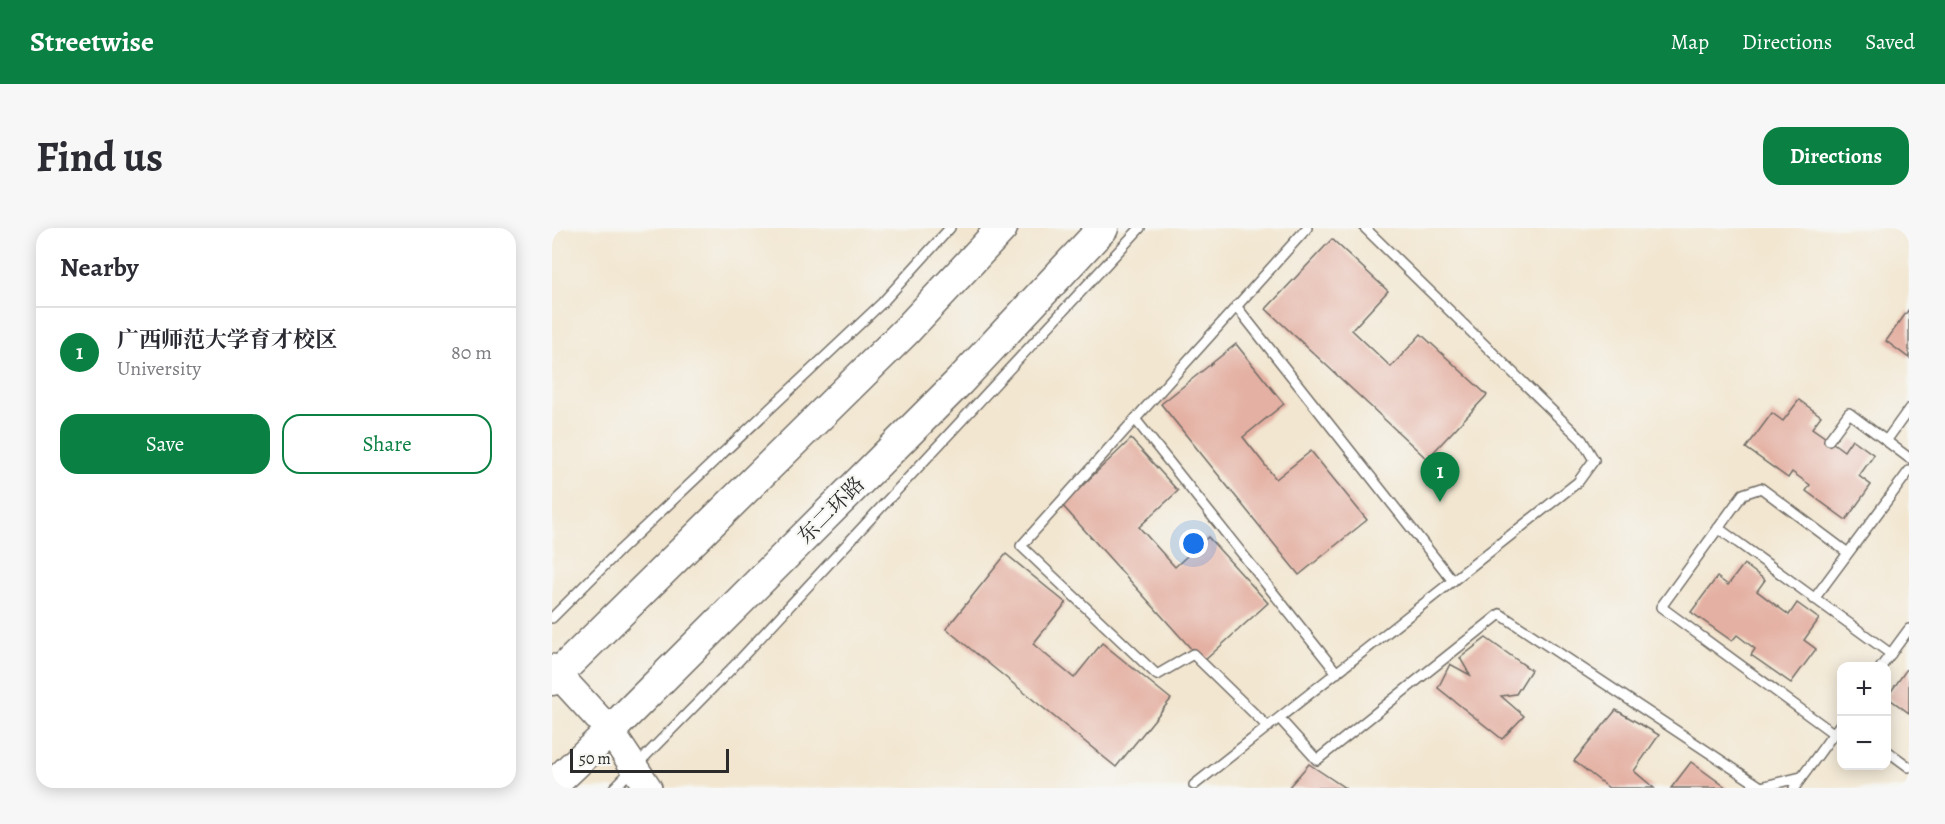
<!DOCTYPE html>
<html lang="en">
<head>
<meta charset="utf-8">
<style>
  :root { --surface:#fff; --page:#f7f7f7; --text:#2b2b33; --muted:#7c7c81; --line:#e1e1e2; --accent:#0b8043 }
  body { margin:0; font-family:Alegreya,"Noto Serif SC",serif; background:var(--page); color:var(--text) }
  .controls { position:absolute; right:18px; bottom:18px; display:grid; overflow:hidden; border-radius:12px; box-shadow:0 3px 15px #0003 }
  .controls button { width:54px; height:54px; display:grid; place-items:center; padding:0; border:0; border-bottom:2px solid var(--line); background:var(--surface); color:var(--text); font:30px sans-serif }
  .scale { position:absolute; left:18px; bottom:15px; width:159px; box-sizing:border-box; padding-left:6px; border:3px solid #2b2b2b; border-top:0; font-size:16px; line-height:21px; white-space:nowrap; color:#2b2b2b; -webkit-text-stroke:4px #f6f6f2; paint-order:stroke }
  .you { position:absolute; left:642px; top:316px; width:21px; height:21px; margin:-15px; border:4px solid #fff; border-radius:50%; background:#1a73e8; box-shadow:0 0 0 9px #1a73e833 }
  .badge { display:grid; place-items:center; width:39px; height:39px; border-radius:50%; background:var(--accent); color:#fff; font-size:20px; font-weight:700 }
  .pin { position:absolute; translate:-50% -50px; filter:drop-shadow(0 2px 3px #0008) }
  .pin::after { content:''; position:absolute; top:32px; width:21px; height:18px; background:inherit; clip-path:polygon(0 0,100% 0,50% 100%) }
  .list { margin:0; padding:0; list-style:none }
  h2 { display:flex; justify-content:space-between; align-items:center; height:78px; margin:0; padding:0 24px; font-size:26px }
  h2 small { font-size:20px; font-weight:400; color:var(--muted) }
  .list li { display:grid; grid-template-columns:39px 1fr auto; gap:18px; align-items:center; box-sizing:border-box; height:90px; padding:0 24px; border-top:2px solid var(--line) }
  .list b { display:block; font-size:22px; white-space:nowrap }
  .list p { margin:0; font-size:20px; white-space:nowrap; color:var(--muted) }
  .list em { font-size:20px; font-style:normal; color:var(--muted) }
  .actions { display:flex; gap:12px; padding:18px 24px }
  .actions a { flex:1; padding:14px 0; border:2px solid var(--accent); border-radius:18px; text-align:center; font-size:21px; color:var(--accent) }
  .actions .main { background:var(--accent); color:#fff }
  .map { position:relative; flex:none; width:1357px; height:560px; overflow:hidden; border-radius:18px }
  header { display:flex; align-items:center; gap:36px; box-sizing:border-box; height:84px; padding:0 30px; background:var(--accent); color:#fff }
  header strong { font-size:28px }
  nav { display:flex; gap:33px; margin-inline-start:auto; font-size:21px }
  .intro { display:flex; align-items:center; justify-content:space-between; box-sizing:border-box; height:144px; padding:0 36px }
  h1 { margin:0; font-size:42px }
  .button { padding:15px 27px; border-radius:18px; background:var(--accent); color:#fff; font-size:21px; font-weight:700 }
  main { display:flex; gap:36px; padding:0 36px }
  aside { flex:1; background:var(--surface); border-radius:18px; box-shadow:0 3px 15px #0003 }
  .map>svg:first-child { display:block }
  .building { fill:#e4b0a3 }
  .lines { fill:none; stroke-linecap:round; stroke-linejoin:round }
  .lane-casing { stroke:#716c65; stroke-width:12 }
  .secondary-casing { stroke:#716c65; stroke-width:30 }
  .primary-casing { stroke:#716c65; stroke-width:33 }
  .lane { stroke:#fff; stroke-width:9 }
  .secondary { stroke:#fff; stroke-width:27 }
  .primary { stroke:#fff; stroke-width:30 }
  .labels { text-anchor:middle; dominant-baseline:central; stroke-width:4.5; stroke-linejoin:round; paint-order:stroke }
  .street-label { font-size:21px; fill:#2b2b2b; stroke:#f6f6f2 }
</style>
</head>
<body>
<header>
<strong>Streetwise</strong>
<nav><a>Map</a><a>Directions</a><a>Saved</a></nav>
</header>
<div class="intro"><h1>Find us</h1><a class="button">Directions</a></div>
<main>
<aside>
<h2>Nearby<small></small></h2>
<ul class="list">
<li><span class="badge">1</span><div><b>广西师范大学育才校区</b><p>University</p></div><em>80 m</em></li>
</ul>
<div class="actions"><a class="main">Save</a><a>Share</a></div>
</aside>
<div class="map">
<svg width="1357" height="560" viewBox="0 0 1357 560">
  <rect width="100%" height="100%" fill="#f6f6f2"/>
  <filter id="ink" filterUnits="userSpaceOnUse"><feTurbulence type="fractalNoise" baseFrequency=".0167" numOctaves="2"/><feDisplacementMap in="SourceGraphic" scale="12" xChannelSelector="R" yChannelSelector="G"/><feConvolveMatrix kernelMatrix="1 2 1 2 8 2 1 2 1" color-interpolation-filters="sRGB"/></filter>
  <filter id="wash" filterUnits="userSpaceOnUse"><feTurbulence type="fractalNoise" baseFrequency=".008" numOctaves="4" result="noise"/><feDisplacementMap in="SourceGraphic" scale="24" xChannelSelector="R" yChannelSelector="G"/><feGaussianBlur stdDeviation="1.35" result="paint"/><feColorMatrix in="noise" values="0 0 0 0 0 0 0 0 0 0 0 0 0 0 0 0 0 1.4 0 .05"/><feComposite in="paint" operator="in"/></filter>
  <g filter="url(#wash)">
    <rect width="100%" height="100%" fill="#f2e6d0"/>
    <g id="blocks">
      <path class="building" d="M780 11 836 63 800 102 839 139 869 106 935 167 875 231 714 81Z
        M1357 81V130L1334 113Z
        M684 116 732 176 691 209 724 251 759 223 815 292 747 347 609 176Z
        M1247 172 1269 188 1260 200 1277 212 1292 223 1300 211 1322 227 1307 248 1319 257 1294 292 1254 263 1258 257 1240 244 1236 250 1194 220 1220 185 1231 193Z
        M579 211 626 263 587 299 623 339 656 309 716 375 651 434 510 277Z
        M454 326 514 375 481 416 522 450 550 415 619 471 564 539 394 401Z
        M1192 336 1213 352 1205 363 1237 387 1245 375 1267 391 1252 412 1264 421 1239 455 1199 427 1203 421 1185 407 1180 413 1139 384 1165 349 1176 357Z
        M934 410 979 442 964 466 949 468 972 488 950 511 886 460 898 436 918 447 908 430Z
        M1357 438V485L1335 469Z
        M1064 482 1107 507 1082 543 1102 560H1057L1022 533Z
        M1139 534 1175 560H1119Z
        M757 536 793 560H736Z"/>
    </g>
  </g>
  <g filter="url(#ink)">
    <use href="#blocks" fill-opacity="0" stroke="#716c65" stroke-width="1.5"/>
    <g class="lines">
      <g class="lane-casing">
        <path id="lane" d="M684 78 901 353
          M583 191 785 445
          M1277 212 1297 185 1357 230
          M1334 213 1357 181
          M1166 300 1339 426
          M1262 371 1357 243
          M0 390 68 322 330 75 398 0
          M1329 439 1357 401
          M727 490 765 532 948 386 1209 559 1249 549
          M716 499 641 426 605 447 469 318 755 0
          M1281 505 1109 379 1191 266 1209 260 1296 325
          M1334 522 1357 539
          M642 557 1026 254 1042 232 1030 212 813 0
          M62 560 181 439 588 0
          M1242 560 1290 494"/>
      </g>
      <g class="secondary-casing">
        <path id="secondary" d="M0 440 58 503 96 560"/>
      </g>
      <g class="primary-casing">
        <path id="primary" d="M0 452 354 103 450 0
          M0 558 58 503 407 154 551 0"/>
      </g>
      <use href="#lane" class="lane"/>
      <use href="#secondary" class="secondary"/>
      <use href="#primary" class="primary"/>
    </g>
  </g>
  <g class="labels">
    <g class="street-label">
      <text transform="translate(279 282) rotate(-45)">东二环路</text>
    </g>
  </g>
</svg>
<div class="controls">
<button>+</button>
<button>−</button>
</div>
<div class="scale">50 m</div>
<div class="you"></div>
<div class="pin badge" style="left:888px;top:274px">1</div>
</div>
</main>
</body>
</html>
